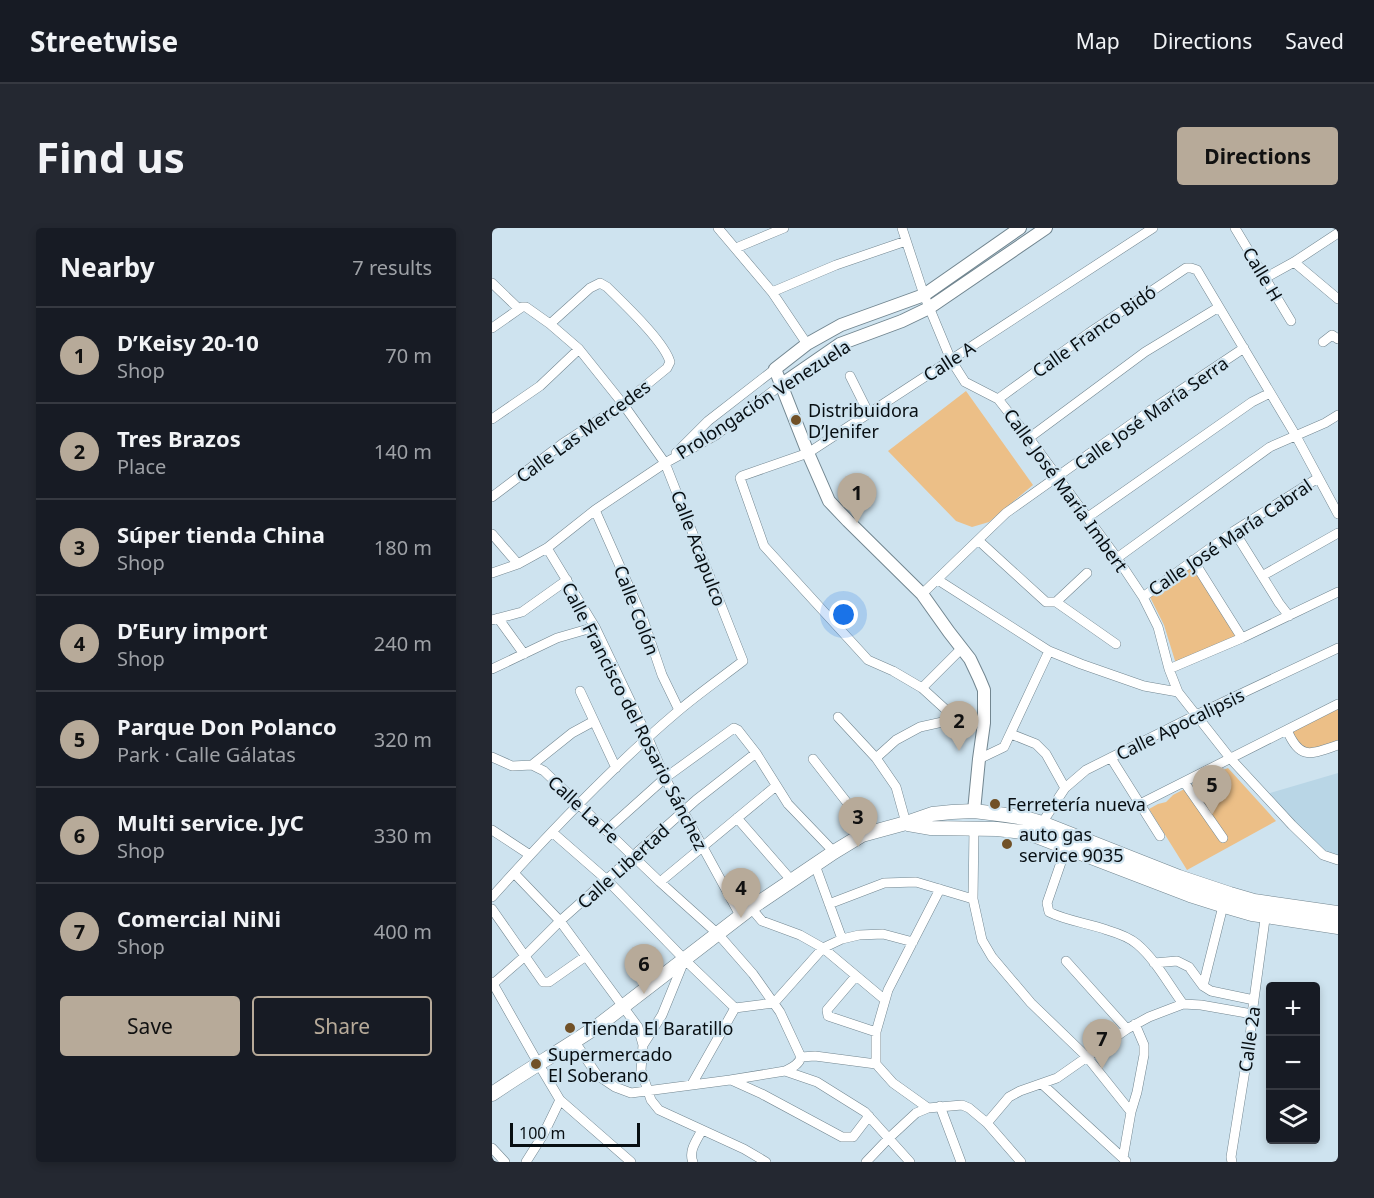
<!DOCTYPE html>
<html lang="en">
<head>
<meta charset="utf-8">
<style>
  :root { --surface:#171b24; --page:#242831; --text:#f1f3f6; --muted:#9ea1a6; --line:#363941; --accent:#b7aa99 }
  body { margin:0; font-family:"Noto Sans",sans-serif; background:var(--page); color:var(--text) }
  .controls { position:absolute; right:18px; bottom:18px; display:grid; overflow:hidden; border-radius:6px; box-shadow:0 3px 9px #0003 }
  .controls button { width:54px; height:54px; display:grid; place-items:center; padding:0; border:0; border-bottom:2px solid var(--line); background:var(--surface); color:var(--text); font:30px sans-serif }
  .scale { position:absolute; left:18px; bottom:15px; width:130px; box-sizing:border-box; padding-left:6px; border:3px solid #070e12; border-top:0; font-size:16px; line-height:21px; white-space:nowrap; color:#070e12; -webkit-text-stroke:4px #cee3ef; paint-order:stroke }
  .you { position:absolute; left:352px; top:387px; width:21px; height:21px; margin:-15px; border:4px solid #fff; border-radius:50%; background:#1a73e8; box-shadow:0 0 0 9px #1a73e833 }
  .badge { display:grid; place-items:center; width:39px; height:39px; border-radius:50%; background:var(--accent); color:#111; font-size:20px; font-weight:700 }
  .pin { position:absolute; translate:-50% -50px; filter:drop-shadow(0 2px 3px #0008) }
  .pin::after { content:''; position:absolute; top:32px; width:21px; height:18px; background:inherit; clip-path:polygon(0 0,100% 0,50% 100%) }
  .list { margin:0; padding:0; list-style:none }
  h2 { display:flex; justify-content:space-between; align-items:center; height:78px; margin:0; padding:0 24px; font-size:26px }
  h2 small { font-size:20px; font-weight:400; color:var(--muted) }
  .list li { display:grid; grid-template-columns:39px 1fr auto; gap:18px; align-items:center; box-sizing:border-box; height:96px; padding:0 24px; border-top:2px solid var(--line) }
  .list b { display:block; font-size:22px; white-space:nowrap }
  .list p { margin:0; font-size:20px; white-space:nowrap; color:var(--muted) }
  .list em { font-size:20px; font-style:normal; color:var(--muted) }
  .actions { display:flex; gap:12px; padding:18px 24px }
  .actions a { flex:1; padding:14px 0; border:2px solid var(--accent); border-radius:6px; text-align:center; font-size:21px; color:var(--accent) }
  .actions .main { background:var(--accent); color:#111 }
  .icon { flex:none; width:33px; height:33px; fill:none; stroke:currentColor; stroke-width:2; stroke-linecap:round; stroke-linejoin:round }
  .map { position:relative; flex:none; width:846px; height:934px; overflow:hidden; border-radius:6px }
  header { display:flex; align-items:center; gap:36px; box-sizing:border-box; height:84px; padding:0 30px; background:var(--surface); border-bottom:2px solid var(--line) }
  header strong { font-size:28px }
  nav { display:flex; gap:33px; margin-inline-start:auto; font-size:21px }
  .intro { display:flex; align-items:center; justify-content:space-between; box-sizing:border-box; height:144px; padding:0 36px }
  h1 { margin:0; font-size:42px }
  .button { padding:15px 27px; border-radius:6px; background:var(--accent); color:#111; font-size:21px; font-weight:700 }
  main { display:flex; gap:36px; padding:0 36px }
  aside { flex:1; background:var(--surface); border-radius:6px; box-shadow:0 3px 9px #0003 }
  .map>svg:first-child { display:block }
  .built { fill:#b9d6e6 }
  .park { fill:#ecbf87 }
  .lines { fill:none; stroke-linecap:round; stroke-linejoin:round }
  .minor-casing { stroke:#728690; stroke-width:10 }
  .tertiary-casing { stroke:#728690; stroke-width:14 }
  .secondary-casing { stroke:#728690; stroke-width:15 }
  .minor { stroke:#fff; stroke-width:9 }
  .tertiary { stroke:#fff; stroke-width:12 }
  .secondary { stroke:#fff; stroke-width:14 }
  .poi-dot { fill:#715127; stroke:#cee3ef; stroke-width:2 }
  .labels { text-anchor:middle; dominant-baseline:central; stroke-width:4.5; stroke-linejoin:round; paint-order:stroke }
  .street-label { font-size:18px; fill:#070e12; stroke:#cee3ef }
  .poi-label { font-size:18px; fill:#070e12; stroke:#cee3ef; text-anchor:start }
</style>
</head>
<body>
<header>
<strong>Streetwise</strong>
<nav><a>Map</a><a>Directions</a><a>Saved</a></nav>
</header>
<div class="intro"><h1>Find us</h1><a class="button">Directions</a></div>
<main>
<aside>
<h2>Nearby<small>7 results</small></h2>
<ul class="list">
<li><span class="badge">1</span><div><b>D’Keisy 20-10</b><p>Shop</p></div><em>70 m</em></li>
<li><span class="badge">2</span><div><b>Tres Brazos</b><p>Place</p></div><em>140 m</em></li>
<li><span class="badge">3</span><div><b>Súper tienda China</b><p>Shop</p></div><em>180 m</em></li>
<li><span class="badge">4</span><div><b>D’Eury import</b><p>Shop</p></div><em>240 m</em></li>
<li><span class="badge">5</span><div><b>Parque Don Polanco</b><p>Park · Calle Gálatas</p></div><em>320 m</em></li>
<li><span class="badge">6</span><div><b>Multi service. JyC</b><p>Shop</p></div><em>330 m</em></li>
<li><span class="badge">7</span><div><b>Comercial NiNi</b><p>Shop</p></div><em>400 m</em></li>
</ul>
<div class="actions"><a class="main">Save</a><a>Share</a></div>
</aside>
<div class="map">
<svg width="846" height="934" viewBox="0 0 846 934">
  <rect width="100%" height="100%" fill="#cee3ef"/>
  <path class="built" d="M846 545V628L833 624 775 566Z"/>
  <path class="park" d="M474 163 541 257 497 294 480 299 464 293 396 223Z
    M701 336 747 409 684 436 672 397 657 367Z
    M846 478V515L821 523 809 520 797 503Z
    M736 540 784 593 695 642 657 581 666 576 674 574 681 567 721 546Z"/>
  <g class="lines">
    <g class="minor-casing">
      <path id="minor" d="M226 0 280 64 315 116
        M410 0 432 67 459 132 473 154 506 171 537 210 625 330 651 369 666 399 677 441 686 464 738 530 800 597 831 627 846 632
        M743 0 799 93
        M244 20 292 0
        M802 34 846 71
        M773 50 802 34 846 5
        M0 55 27 81
        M280 64 344 37 414 13
        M0 100 30 79H34L58 96 87 121 131 176 173 235 251 433C229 450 206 466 185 484 119 540 58 604 0 669
        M831 114 840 107 846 111
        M358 148 377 186
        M506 171 597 105 694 40H699L705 42 804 208 846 286
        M0 191 48 158 87 121
        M537 210 653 124 727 79
        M184 225 216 193 283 141
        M0 269 70 216 131 176 175 140 178 134C172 113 131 75 115 59L108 55 98 60 58 96
        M103 282 150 388 170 447 187 482
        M596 289 760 174 778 165
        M742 303 787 375 797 388
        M0 306 26 336
        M486 312 554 374H564L624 416
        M55 320 103 399 156 510 173 550 249 689
        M625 330 778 219 833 195 846 187
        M701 332 750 410
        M0 345 26 336 55 320 103 282 173 235 224 207 290 156
        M770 348 846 305
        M446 352 557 423 589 436 652 458 686 464
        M430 366 514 285 659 182 752 120
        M651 369 742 303 826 250
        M564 374 595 345
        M6 390 32 426
        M0 392 30 384 75 352
        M0 441 65 410 103 399
        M677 441 750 410 846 364
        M430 460 470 420
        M88 463 124 540
        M346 489 384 530 404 559 414 595
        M464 491 430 460 401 443 376 432 272 318 248 250 250 248 316 225 661 0
        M795 502C808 533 819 526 846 517
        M519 506 544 516 554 526 573 560
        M0 529 20 538 40 537 52 543 168 654 226 706 261 746 288 784 309 829 323 828 384 836
        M384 530 404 512 428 499 464 491 492 495
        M619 530 668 608
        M321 531 378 604
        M487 531 512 519 557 423
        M40 537 80 505 102 493
        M692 554 731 610
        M648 576 846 476
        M245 590 300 653
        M482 600 481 671 490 712 500 729 539 775 595 829 639 884
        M0 602 38 627
        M115 602 173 550 242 500 246 502 264 525 296 576 342 624
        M60 604 115 652 193 732 243 780
        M544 608 550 595 573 560 594 542 704 487 846 420
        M574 620 555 675 557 684C575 693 596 695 615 702 625 705 637 709 645 716 663 731 677 757 691 776
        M323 637 350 711
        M22 645 68 693 146 799 151 817 149 842 159 872 167 882 252 921 274 934
        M168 654 284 558
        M337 676 392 655 424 654 481 671
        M259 680 270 693 308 707 331 720 393 772
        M0 681 51 754H57L94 728
        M574 733 635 801
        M662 735 685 733 697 739 711 758 719 763 762 772
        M364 748 335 782 336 788 384 804
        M0 754 46 835 68 872 139 934
        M1 756 33 728 68 693 141 628 204 572 264 525
        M711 758 731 678
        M83 814 105 847 123 859 139 865 238 852 293 843 325 854 373 884 418 934
        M151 817 170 787 192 733
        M293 843C299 840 307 837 309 829
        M239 852 270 866 350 909H361L377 888
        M200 856 243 780 282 775 331 720 350 711 367 707 391 706 421 714
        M550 856 634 933
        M448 878 469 934
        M436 880 401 855 384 836V804L396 762 448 661
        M495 895 529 934
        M0 920 13 934
        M631 930 639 884 645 864 652 827V817L643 796
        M34 934 51 907 68 872
        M201 934C196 923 205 912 210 902
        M374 934 397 910 424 885 436 880 470 877 477 880 495 895 517 869 528 863 565 850 635 801 657 789 691 776 709 777 760 786
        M740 934 739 929 758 811 760 786 774 684"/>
    </g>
    <g class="tertiary-casing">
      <path id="tertiary" d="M290 156 348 116 410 93 437 80 554 0
        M482 583 487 531 492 495V462L487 450 478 431 457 404 430 366 356 293 337 273 316 225 283 141 315 116 349 97 432 67 528 0"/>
    </g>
    <g class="secondary-casing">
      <path id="secondary" d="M416 596 439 600 505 601 531 604 544 608 698 667 736 679 760 686 846 699
        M0 866C35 842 72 821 107 797L259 680 342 624 370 607 414 595 440 586 460 584 482 583 514 587 533 590 550 595 687 649 738 666 762 673 846 685"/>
    </g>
    <use href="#minor" class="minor"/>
    <use href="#tertiary" class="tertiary"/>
    <use href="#secondary" class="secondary"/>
  </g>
  <g class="poi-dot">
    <circle cx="304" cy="192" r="6"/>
    <circle cx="503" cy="576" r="6"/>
    <circle cx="515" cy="616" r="6"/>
    <circle cx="78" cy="800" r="6"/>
    <circle cx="44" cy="836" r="6"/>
  </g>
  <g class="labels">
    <g class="street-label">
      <text transform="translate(771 46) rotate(59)">Calle H</text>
      <text transform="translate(602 103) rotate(-35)">Calle Franco Bidó</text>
      <text transform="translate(457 133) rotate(-33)">Calle A</text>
      <text transform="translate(271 171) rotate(-33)">Prolongación Venezuela</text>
      <text transform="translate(659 185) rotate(-35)">Calle José María Serra</text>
      <text transform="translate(91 203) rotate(-36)">Calle Las Mercedes</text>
      <text transform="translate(574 262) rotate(54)">Calle José María Imbert</text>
      <text transform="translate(738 309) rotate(-34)">Calle José María Cabral</text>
      <text transform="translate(207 320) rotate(69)">Calle Acapulco</text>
      <text transform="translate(145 382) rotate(69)">Calle Colón</text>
      <text transform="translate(143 488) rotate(63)">Calle Francisco del Rosario Sánchez</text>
      <text transform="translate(688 496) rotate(-26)">Calle Apocalipsis</text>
      <text transform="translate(92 581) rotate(43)">Calle La Fe</text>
      <text transform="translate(131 638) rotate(-42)">Calle Libertad</text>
      <text transform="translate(757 811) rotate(-82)">Calle 2a</text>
    </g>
    <g class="poi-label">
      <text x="316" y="182">Distribuidora<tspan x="316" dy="21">D’Jenifer</tspan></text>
      <text x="515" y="576">Ferretería nueva</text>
      <text x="527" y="606">auto gas<tspan x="527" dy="21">service 9035</tspan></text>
      <text x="90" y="800">Tienda El Baratillo</text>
      <text x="56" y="826">Supermercado<tspan x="56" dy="21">El Soberano</tspan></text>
    </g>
  </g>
</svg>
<div class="controls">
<button>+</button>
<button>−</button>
<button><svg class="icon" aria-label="layers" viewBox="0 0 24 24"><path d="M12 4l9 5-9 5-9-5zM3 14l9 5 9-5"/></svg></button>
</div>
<div class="scale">100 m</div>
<div class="you"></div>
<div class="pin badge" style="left:365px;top:295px">1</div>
<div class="pin badge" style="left:467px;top:523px">2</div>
<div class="pin badge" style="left:366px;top:619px">3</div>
<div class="pin badge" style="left:249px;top:690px">4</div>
<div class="pin badge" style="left:720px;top:587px">5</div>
<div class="pin badge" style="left:152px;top:766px">6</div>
<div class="pin badge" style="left:610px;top:841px">7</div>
</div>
</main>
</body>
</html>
